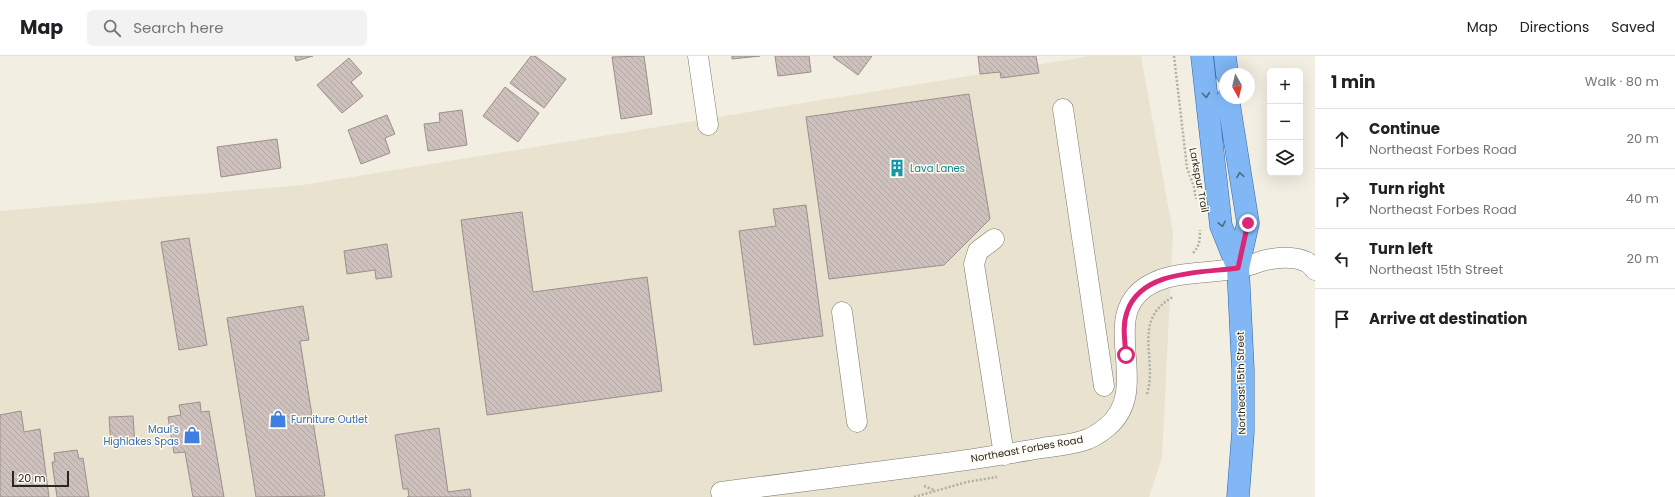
<!DOCTYPE html>
<html lang="en">
<head>
<meta charset="utf-8">
<style>
  :root { --surface:#fff; --page:#f2f2f2; --text:#202124; --muted:#757577; --line:#e0e0e0 }
  body { margin:0; font-family:Poppins,sans-serif; background:var(--page); color:var(--text) }
  .controls { position:absolute; right:12px; top:12px; display:grid; overflow:hidden; border-radius:6px; box-shadow:0 4px 16px #0002 }
  .controls button { width:36px; height:36px; display:grid; place-items:center; padding:0; border:0; border-bottom:1px solid var(--line); background:var(--surface); color:var(--text); font:20px sans-serif }
  .compass { position:absolute; left:1219px; top:12px; width:36px; height:36px; border-radius:50%; background:var(--surface); box-shadow:0 4px 16px #0002; rotate:172deg }
  .scale { position:absolute; left:12px; bottom:10px; width:57px; box-sizing:border-box; padding-left:4px; border:2px solid #292723; border-top:0; font-size:11px; line-height:14px; white-space:nowrap; color:#292723; -webkit-text-stroke:3px #fffcf2; paint-order:stroke }
  .stop { position:absolute; width:12px; height:12px; margin:-9px; border:3px solid #db2777; border-radius:50%; background:#fff }
  .stop.end { background:#db2777; border-color:#fff; box-shadow:0 1px 4px #0008 }
  .list { margin:0; padding:0; list-style:none }
  h2 { display:flex; justify-content:space-between; align-items:center; height:52px; margin:0; padding:0 16px; font-size:17px }
  h2 small { font-size:13px; font-weight:400; color:var(--muted) }
  .list li { display:grid; grid-template-columns:26px 1fr auto; gap:12px; align-items:center; box-sizing:border-box; height:60px; padding:0 16px; border-top:1px solid var(--line) }
  .list b { display:block; font-size:15px; white-space:nowrap }
  .list p { margin:0; font-size:13px; white-space:nowrap; color:var(--muted) }
  .list em { font-size:13px; font-style:normal; color:var(--muted) }
  .icon { flex:none; width:22px; height:22px; fill:none; stroke:currentColor; stroke-width:2; stroke-linecap:round; stroke-linejoin:round }
  .map { position:relative; flex:none; width:1315px; height:441px; overflow:hidden }
  header { display:flex; align-items:center; gap:24px; box-sizing:border-box; height:56px; padding:0 20px; background:var(--surface); border-bottom:1px solid var(--line) }
  header strong { font-size:19px }
  nav { display:flex; gap:22px; margin-inline-start:auto; font-size:14px }
  .search { width:280px; height:36px; background:var(--page); display:flex; align-items:center; gap:10px; box-sizing:border-box; padding:0 14px; border-radius:6px; color:var(--muted); font-size:15px }
  main { display:flex }
  aside { flex:1; background:var(--surface) }
  .map>svg:first-child { display:block }
  .built { fill:#e8e2cf }
  .building { fill:url(#building-back-hatch); stroke:#9b8f8b }
  .lines { fill:none; stroke-linecap:round; stroke-linejoin:round }
  .minor-casing { stroke:#7a776c; stroke-width:21 }
  .major-casing { stroke:#2c65a8; stroke-width:23 }
  .path { stroke:#b1aea5; stroke-width:2.5; stroke-dasharray:2 2; stroke-linecap:butt }
  .minor { stroke:#fff; stroke-width:20 }
  .major { stroke:#81b7f5; stroke-width:22 }
  .oneway { stroke:#516882 }
  .route { stroke:#db2777; stroke-width:5 }
  .labels { text-anchor:middle; dominant-baseline:central; stroke-width:3; stroke-linejoin:round; paint-order:stroke }
  .culture-label { font-size:10px; fill:#0d838f; stroke:#fffcf2; text-anchor:start }
  .street-label { font-size:10px; fill:#292723; stroke:#fffcf2 }
  .shop-label { font-size:10px; fill:#366cbe; stroke:#fffcf2; text-anchor:start }
</style>
</head>
<body>
<header>
<strong>Map</strong>
<div class="search"><svg class="icon" aria-label="search" viewBox="0 0 24 24"><circle cx="10" cy="10" r="6"/><path d="M15 15l6 6"/></svg>Search here</div>
<nav><a>Map</a><a>Directions</a><a>Saved</a></nav>
</header>
<main>
<div class="map">
<svg width="1315" height="441" viewBox="0 0 1315 441">
  <defs>
    <pattern id="building-back-hatch" width="6" height="6" patternUnits="userSpaceOnUse"><rect width="6" height="6" fill="#cec1bd"/><path d="M-1 5l2 2M0 0l6 6M5-1l2 2" fill="none" stroke="#b1a6a2"/></pattern>
  </defs>
  <rect width="100%" height="100%" fill="#f2eee2"/>
  <path class="built" d="M1091 0H1141L1173 177 1162 402 1149 441H0V155L303 129Z"/>
  <path class="building" d="M295 0H313L296 5Z
    M531 0H535L566 23 544 52 510 27Z
    M644 0 652 58 621 63 612 1Z
    M732 0H760L732 3Z
    M775 0H809L811 16 778 20Z
    M834 0H872L858 19 833 1Z
    M978 0H1036L1039 17 1001 22 1000 16 980 18Z
    M349 2 362 17 351 26 363 40 342 57 317 29Z
    M505 31 539 57 518 86 483 60Z
    M969 38 990 163 944 209 829 223 806 61Z
    M462 54 467 89 428 95 424 68 440 66 439 57Z
    M387 59 395 78 385 82 390 97 361 108 348 74Z
    M277 83 281 112 221 121 217 91Z
    M806 149 823 280 754 289 739 175 776 170 773 153Z
    M522 156 533 236 647 221 662 335 487 359 461 164Z
    M189 182 207 289 179 294 161 186Z
    M387 188 392 221 376 223 375 214 347 218 344 195Z
    M303 250 309 284 300 285 325 440 256 441 227 262Z
    M200 346 201 356 209 355 224 441H193L185 396 174 397 168 361 181 359 179 349Z
    M21 355 24 376 40 373 49 441H0V359Z
    M133 360 135 389 111 390 109 361Z
    M439 372 448 436 470 433 471 441H407H409L408 433H403L395 379Z
    M77 394 79 403 83 402 89 441H57L52 406H55L54 397Z"/>
  <g class="lines">
    <g class="minor-casing">
      <path id="minor" d="M698 0 708 69
        M1063 53 1104 330
        M994 183 978 195 974 208 1004 399
        M842 256 857 366
        M721 436C793 427 866 417 938 408 973 403 1008 398 1042 392 1055 390 1070 389 1082 385 1090 383 1101 376 1107 371 1156 331 1091 255 1155 226 1179 215 1211 218 1237 212 1245 211 1254 208 1262 205 1277 201 1306 198 1315 214"/>
    </g>
    <g class="major-casing">
      <path id="major" d="M1202 0 1221 170 1238 212
        M1225 0 1227 18
        M1228 42 1248 167 1238 212 1243 314V376L1238 441"/>
    </g>
    <path class="path" d="M1174 0 1187 112 1194 131 1196 143
      M1193 197C1200 190 1200 183 1200 174
      M1147 338C1158 303 1131 264 1173 241
      M924 430 934 434
      M914 441 967 426 997 421"/>
    <use href="#minor" class="minor"/>
    <use href="#major" class="major"/>
  </g>
  <defs><path id="oneway-chevron" d="M-2-3.5L2.5 0L-2 3.5" fill="none" stroke-width="1.6" stroke-linecap="round" stroke-linejoin="round"/></defs>
  <g class="oneway">
    <use href="#oneway-chevron" transform="translate(1206 39) rotate(85)"/>
    <use href="#oneway-chevron" transform="translate(1240 119) rotate(-99)"/>
    <use href="#oneway-chevron" transform="translate(1222 168) rotate(78)"/>
  </g>
  <g class="lines">
    <path class="route" d="M1126 299C1125 285 1122 270 1127 256 1141 214 1201 217 1238 212L1248 167"/>
  </g>
  <defs>
    <g id="building-bare" transform="scale(1.38)"><path d="M-4-6H4V6H1V3H-1V6H-4ZM-2.5-4.3h1.7v1.8h-1.7ZM.8-4.3h1.7v1.8H.8ZM-2.5-1h1.7V.8h-1.7ZM.8-1h1.7V.8H.8Z" fill="#0f9aa8" stroke="#fffcf2" stroke-width="2.5" paint-order="stroke"/></g>
    <g id="shop-bare" transform="scale(1.38)"><path d="M-5-2.5h2.3a2.7 3.5 0 0 1 5.4 0H5L5.5 6h-11ZM-1.5-2.5h3a1.5 2.3 0 0 0-3 0Z" fill="#3f7fe0" stroke="#fffcf2" stroke-width="2.5" paint-order="stroke"/></g>
  </defs>
  <g fill-rule="evenodd">
    <use href="#building-bare" x="897" y="112"/>
    <use href="#shop-bare" x="278" y="363"/>
    <use href="#shop-bare" x="192" y="379"/>
  </g>
  <g class="labels">
    <g class="culture-label">
      <text x="910" y="112">Lava Lanes</text>
    </g>
    <g class="street-label">
      <text transform="translate(1199 124) rotate(79)">Larkspur Trail</text>
      <text transform="translate(1241 327) rotate(-91)">Northeast 15th Street</text>
      <text transform="translate(1027 393) rotate(-10)">Northeast Forbes Road</text>
    </g>
    <g class="shop-label">
      <text x="291" y="363">Furniture Outlet</text>
      <text x="179" y="373" text-anchor="end">Maul's<tspan x="179" dy="12">Highlakes Spas</tspan></text>
    </g>
  </g>
</svg>
<div class="controls">
<button>+</button>
<button>−</button>
<button><svg class="icon" aria-label="layers" viewBox="0 0 24 24"><path d="M12 4l9 5-9 5-9-5zM3 14l9 5 9-5"/></svg></button>
</div>
<svg class="compass" viewBox="-18 -18 36 36"><path d="M0-13l5 13h-10z" fill="#e53935"/><path d="M0 13l5-13h-10z" fill="#757577"/></svg>
<div class="scale">20 m</div>
<div class="stop" style="left:1126px;top:299px"></div>
<div class="stop end" style="left:1248px;top:167px"></div>
</div>
<aside>
<h2>1 min<small>Walk · 80 m</small></h2>
<ul class="list">
<li><svg class="icon" aria-label="ahead" viewBox="0 0 24 24"><path d="M12 20V5M6 11l6-6 6 6"/></svg><div><b>Continue</b><p>Northeast Forbes Road</p></div><em>20 m</em></li>
<li><svg class="icon" aria-label="right" viewBox="0 0 24 24"><path d="M7 20v-9h11M14 6l5 5-5 5"/></svg><div><b>Turn right</b><p>Northeast Forbes Road</p></div><em>40 m</em></li>
<li><svg class="icon" aria-label="left" viewBox="0 0 24 24"><path d="M17 20v-9H6M10 6l-5 5 5 5"/></svg><div><b>Turn left</b><p>Northeast 15th Street</p></div><em>20 m</em></li>
<li><svg class="icon" aria-label="arrive" viewBox="0 0 24 24"><path d="M6 21V4h12l-3 4 3 4H6"/></svg><div><b>Arrive at destination</b></div></li>
</ul>
</aside>
</main>
</body>
</html>
